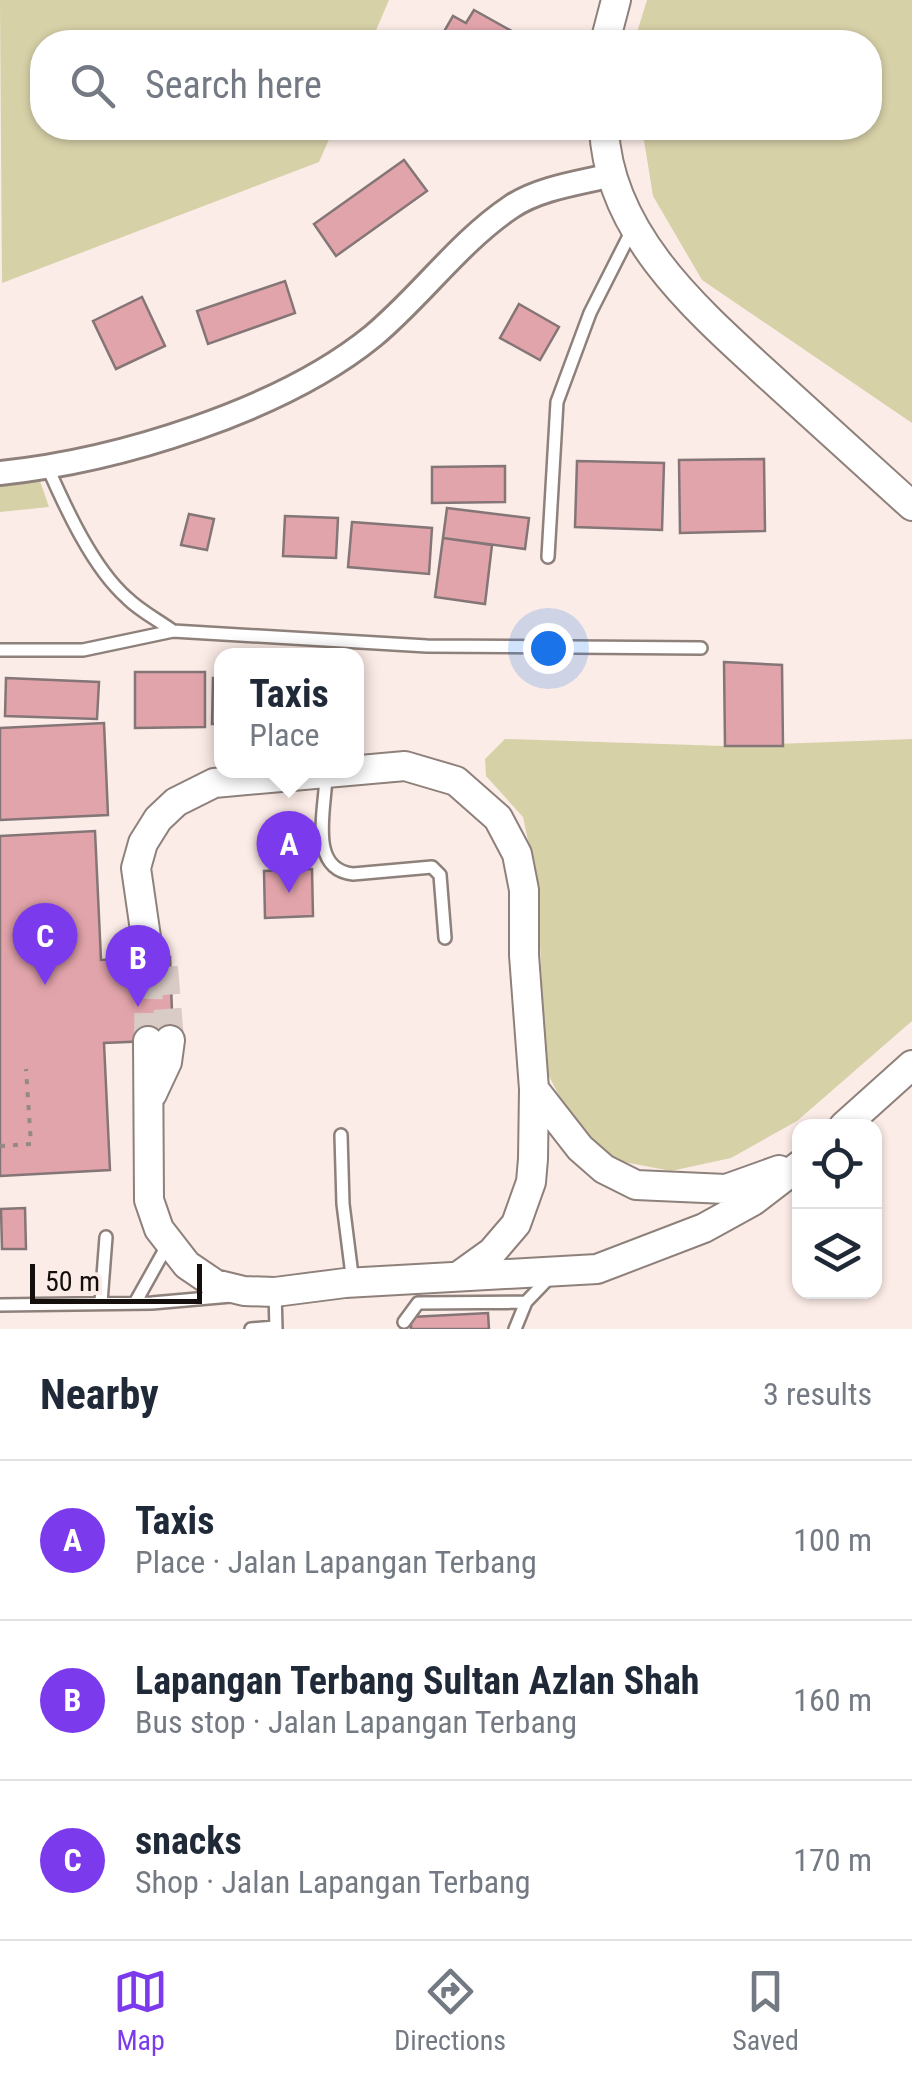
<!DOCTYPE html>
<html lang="en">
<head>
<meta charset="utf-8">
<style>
  :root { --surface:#fff; --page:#f6f6f7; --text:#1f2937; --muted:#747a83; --line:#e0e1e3; --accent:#7c3aed }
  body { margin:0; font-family:"Roboto Condensed",sans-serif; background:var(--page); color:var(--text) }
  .controls { position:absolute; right:30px; bottom:30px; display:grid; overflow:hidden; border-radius:20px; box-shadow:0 2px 8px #0004 }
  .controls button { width:90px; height:90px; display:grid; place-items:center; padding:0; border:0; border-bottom:2px solid var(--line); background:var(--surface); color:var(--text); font:50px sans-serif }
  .scale { position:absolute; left:30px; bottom:25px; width:172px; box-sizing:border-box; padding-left:10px; border:5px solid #140f0d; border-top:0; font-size:28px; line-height:35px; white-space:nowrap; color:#140f0d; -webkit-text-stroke:8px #fcece7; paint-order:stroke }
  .you { position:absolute; left:548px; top:648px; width:35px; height:35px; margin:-25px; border:8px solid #fff; border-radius:50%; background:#1a73e8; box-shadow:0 0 0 15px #1a73e833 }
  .badge { display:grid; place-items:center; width:65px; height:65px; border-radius:50%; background:var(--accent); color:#fff; font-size:32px; font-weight:700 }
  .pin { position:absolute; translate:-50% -82px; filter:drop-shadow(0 2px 5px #0008) }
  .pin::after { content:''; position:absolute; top:52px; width:35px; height:30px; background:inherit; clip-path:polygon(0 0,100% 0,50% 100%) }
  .popup { position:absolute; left:214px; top:648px; width:150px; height:130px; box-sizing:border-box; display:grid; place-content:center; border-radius:20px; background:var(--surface); filter:drop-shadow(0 2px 8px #0005); font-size:32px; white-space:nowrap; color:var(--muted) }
  .popup b { font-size:38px; color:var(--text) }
  .popup::after { content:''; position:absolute; left:50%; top:100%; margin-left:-20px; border:20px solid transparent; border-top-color:var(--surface) }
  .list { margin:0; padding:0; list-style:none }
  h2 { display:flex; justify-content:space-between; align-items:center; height:130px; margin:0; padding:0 40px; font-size:42px }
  h2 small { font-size:32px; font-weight:400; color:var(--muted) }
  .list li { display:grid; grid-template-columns:65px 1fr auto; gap:30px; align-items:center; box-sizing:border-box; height:160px; padding:0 40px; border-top:2px solid var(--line) }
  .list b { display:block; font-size:38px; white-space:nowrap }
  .list p { margin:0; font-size:32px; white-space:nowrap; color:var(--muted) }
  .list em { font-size:32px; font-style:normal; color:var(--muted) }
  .icon { flex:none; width:55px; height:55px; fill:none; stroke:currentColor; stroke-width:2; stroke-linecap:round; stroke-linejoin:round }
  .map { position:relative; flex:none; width:912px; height:1329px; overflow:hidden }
  .search { position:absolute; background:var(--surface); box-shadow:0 2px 8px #0004; left:30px; right:30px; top:30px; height:110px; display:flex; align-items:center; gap:25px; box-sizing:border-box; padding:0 35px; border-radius:40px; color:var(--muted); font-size:38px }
  .sheet { height:610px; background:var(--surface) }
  nav { display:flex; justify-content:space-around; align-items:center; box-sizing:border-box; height:140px; border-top:2px solid var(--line); background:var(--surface); font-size:28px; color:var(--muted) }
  nav a { display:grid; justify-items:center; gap:5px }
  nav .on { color:var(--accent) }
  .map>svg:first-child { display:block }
  .green { fill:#d7d1a8 }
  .building { fill:#e2a4ab; stroke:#847577; stroke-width:2.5 }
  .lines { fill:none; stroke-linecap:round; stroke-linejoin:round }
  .tertiary-tunnel { stroke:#d9cbc6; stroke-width:28; stroke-dasharray:28 14; stroke-linecap:butt }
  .service-casing { stroke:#8e807b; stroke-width:16 }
  .minor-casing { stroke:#8e807b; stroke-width:28 }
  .tertiary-casing { stroke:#8e807b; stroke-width:32 }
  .path { stroke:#948985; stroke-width:4; stroke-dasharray:5 8; stroke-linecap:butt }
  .service { stroke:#fff; stroke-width:11 }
  .minor { stroke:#fff; stroke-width:22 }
  .tertiary { stroke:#fff; stroke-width:28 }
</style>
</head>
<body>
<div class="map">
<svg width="912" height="1329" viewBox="0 0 912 1329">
  <rect width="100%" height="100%" fill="#fcece7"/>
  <path class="green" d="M0 0H389L371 42H42V128H334L319 162 2 283Z
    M647 0H912V423L702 280 653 196 642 128H870V42H634Z
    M40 481 49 507 0 512V482Z
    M505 739 725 746 912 739V1021L797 1121 731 1158 671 1171 619 1161 572 1122 546 1070 537 883 523 817 486 776 485 759Z"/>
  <path class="building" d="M474 10 517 34 512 42H438L453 16 466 23Z
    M404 160 427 191 336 256 314 224Z
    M285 281 295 313 208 344 197 311Z
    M142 297 165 346 116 369 93 321Z
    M519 304 559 327 540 360 500 338Z
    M764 459 765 531 680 533 679 460Z
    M577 461 664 463 662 530 575 527Z
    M505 466V502L432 503V467Z
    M447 508 529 518 525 549 443 538Z
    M189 514 214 519 207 550 181 545Z
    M285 516 338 518 336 558 283 556Z
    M352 522 432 528 429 574 348 567Z
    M443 538 492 545 485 604 435 597Z
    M724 662 782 665 783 746H725Z
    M135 672H205V727L135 728Z
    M6 678 99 682 97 719 5 716Z
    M213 678H222V724H212Z
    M104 723 108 815 0 820V728Z
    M95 831 101 960 170 957 173 1040 104 1043 110 1170 0 1176V836Z
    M312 869 313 916 265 918 264 871Z
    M25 1208 26 1249H2L1 1209Z
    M488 1313 489 1329H411V1317Z"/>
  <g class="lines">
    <path class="tertiary-tunnel" d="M164 967 170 1040
      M148 1041 149 958"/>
    <g class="service-casing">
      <path id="service" d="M48 468C66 509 93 568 127 598 140 611 158 620 173 631
        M548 557 557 402 590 313 633 228
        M0 650H83L173 631 427 646 701 648
        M326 774C326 807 307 869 353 874L432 867 440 875 445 938
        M341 1135 343 1204 353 1283
        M275 1292 276 1329
        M101 1302 106 1237
        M135 1303 168 1244
        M0 1305 152 1303 231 1296
        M404 1322 418 1303 526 1302
        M251 1329 275 1327
        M515 1329 526 1302 551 1276"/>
    </g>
    <g class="minor-casing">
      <path id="minor" d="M0 473C117 461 281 411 373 336 421 296 459 242 511 207 539 188 579 183 612 175"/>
    </g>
    <g class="tertiary-casing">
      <path id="tertiary" d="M605 42 616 0
        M604 128C609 239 705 317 781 387 825 427 868 466 912 506
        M149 958 136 868 143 843 158 819 176 802 214 783 405 766 456 781 498 818 517 854 524 890V955L534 1089 533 1159 531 1182 516 1224 492 1252 460 1275
        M148 1041 149 1200 159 1229 187 1265 215 1284 244 1291 275 1292 345 1283 597 1269 704 1228 753 1201 800 1165
        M534 1089 580 1148 604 1169 636 1185 726 1189 779 1170
        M152 1094 167 1062 170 1040
        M844 1126 912 1065"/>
    </g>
    <path class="path" d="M0 1146 31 1144 26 1069"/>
    <use href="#service" class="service"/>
    <use href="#minor" class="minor"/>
    <use href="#tertiary" class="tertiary"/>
  </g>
</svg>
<div class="controls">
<button><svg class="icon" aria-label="locate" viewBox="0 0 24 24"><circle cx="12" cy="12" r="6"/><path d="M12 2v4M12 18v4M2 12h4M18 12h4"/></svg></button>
<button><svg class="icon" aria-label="layers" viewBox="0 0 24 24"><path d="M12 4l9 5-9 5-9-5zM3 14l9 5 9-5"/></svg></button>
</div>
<div class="scale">50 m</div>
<div class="you"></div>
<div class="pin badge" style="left:289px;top:893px">A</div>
<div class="popup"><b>Taxis</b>Place</div>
<div class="pin badge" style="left:138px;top:1007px">B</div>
<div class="pin badge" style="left:45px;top:985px">C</div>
<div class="search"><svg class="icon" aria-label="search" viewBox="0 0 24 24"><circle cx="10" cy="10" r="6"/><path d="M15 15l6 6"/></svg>Search here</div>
</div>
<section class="sheet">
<h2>Nearby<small>3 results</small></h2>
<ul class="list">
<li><span class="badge">A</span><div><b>Taxis</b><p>Place · Jalan Lapangan Terbang</p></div><em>100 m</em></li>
<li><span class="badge">B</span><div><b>Lapangan Terbang Sultan Azlan Shah</b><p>Bus stop · Jalan Lapangan Terbang</p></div><em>160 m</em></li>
<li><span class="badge">C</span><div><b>snacks</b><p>Shop · Jalan Lapangan Terbang</p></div><em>170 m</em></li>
</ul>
</section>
<nav>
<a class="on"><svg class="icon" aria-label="map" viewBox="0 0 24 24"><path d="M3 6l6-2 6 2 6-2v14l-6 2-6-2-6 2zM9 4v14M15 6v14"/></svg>Map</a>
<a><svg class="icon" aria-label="directions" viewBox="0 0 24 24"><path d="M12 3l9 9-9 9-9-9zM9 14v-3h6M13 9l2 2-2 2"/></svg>Directions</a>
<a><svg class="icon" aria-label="saved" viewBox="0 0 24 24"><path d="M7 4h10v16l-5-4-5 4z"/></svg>Saved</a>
</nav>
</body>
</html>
